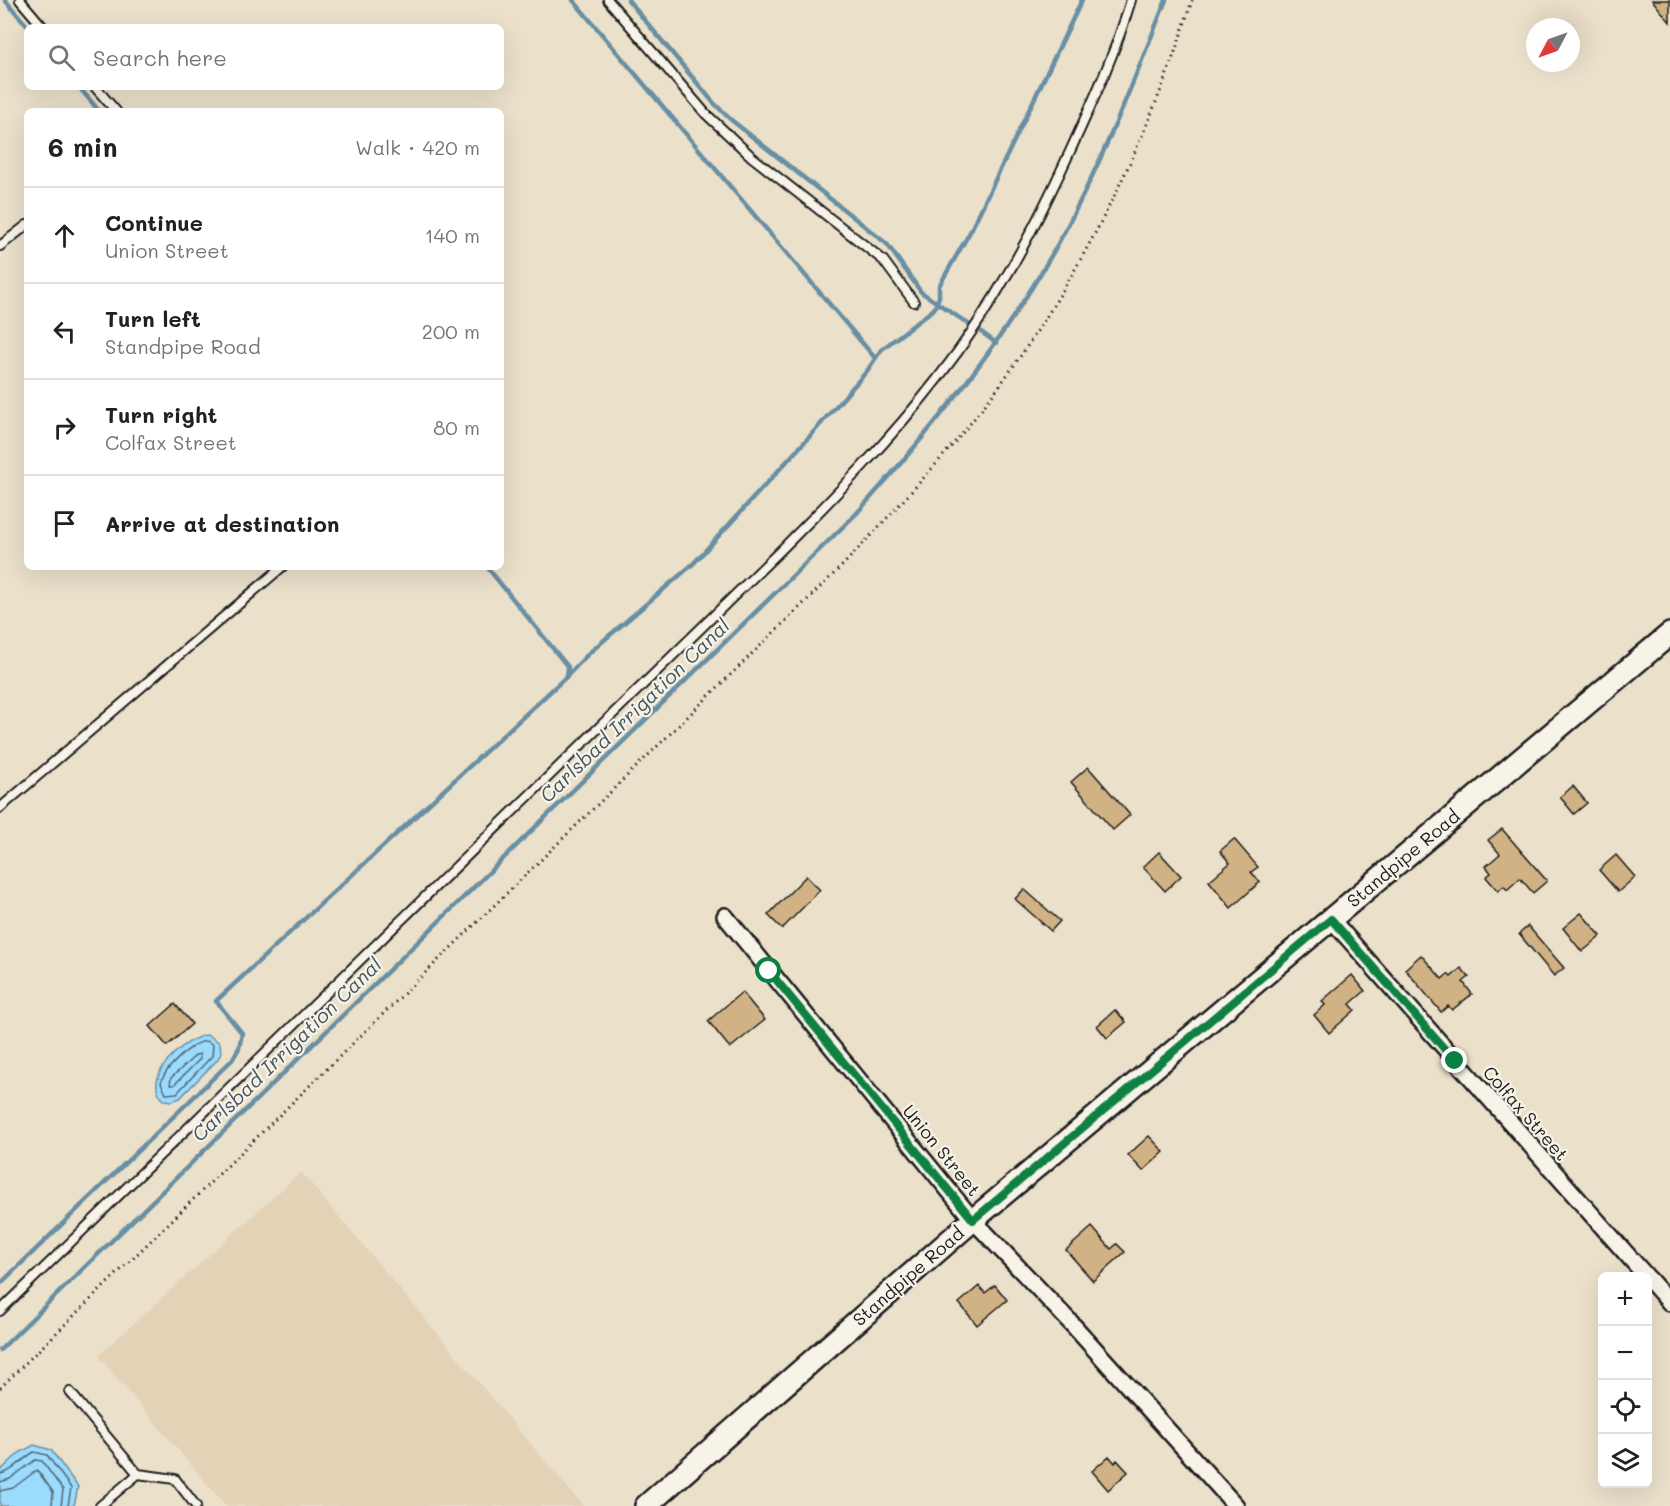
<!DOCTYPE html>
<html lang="en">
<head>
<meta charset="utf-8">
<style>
  :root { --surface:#fff; --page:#f6f6f6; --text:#202124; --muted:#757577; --line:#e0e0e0 }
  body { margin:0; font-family:Mali,sans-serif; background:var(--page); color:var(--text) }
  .controls { position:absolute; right:18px; bottom:18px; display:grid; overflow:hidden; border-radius:9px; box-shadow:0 6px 24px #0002 }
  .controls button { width:54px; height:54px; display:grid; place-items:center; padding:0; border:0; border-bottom:2px solid var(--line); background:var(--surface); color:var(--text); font:30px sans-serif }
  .compass { position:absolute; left:1526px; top:18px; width:54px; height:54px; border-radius:50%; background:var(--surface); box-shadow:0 6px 24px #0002; rotate:229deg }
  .stop { position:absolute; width:18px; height:18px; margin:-14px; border:4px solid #0b8043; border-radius:50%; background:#fff }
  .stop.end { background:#0b8043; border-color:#fff; box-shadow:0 2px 6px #0008 }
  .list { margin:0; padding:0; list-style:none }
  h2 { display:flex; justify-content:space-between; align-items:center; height:78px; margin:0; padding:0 24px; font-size:26px }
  h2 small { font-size:20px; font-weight:400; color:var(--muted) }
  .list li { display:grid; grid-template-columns:39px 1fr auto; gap:18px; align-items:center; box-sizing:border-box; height:96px; padding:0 24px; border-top:2px solid var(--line) }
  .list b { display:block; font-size:22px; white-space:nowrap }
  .list p { margin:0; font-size:20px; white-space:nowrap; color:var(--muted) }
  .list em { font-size:20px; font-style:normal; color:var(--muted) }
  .icon { flex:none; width:33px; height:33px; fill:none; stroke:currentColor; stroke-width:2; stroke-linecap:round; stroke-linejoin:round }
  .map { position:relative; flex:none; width:1670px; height:1506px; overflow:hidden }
  .search { position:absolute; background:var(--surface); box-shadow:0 6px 24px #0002; left:24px; top:24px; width:480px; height:66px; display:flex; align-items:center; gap:15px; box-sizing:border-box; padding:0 21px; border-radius:9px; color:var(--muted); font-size:22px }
  .panel { position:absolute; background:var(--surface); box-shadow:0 6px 24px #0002; left:24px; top:108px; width:480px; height:462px; border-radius:9px }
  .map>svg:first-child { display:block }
  .built { fill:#e3d2b5 }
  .water { fill:#9bdbfd; stroke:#688fa3; stroke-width:1.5 }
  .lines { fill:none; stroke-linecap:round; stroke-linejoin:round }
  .shore { stroke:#4f6876; stroke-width:1.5 }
  .stream { stroke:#688fa3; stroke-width:4.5 }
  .building { fill:#d0b284; stroke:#1c1c1c; stroke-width:1.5 }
  .lane-casing { stroke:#1c1c1c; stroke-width:12 }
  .street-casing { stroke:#1c1c1c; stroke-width:20 }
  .secondary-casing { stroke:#1c1c1c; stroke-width:26 }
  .path { stroke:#1c1c1c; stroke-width:3; stroke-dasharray:1.5 4.5; stroke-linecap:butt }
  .lane { stroke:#f7f3e8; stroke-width:8 }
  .street { stroke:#f7f3e8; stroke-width:15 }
  .secondary { stroke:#f7f3e8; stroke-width:21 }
  .route { stroke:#0b8043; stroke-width:8 }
  .labels { text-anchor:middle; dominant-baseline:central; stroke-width:4.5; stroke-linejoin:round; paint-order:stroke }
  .street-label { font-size:18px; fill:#1c1c1c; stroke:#f7f3e8 }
  .water-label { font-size:20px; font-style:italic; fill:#425560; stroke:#f7f3e8 }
</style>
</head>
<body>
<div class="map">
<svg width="1670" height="1506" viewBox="0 0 1670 1506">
  <rect width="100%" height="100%" fill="#ebe0ca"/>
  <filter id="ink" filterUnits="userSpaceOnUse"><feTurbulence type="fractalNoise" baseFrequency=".0167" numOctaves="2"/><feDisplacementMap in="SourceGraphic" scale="12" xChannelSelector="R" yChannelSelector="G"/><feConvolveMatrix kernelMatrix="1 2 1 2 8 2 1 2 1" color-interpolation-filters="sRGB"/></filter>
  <g filter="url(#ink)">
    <path class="built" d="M301 1172 583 1506H226L98 1356Z"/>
    <path class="water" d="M208 1035 220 1043 221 1054 217 1060 180 1098 172 1101 164 1100C138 1077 189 1035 208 1035Z
      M34 1445 51 1450 78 1487 74 1506H0V1471L19 1453Z"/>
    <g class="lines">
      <path class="shore" d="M207 1041 213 1045 212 1056 177 1093 166 1094 161 1083C164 1069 192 1042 207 1041Z
        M196 1055 200 1054V1059L174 1085H170L171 1078Z
        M0 1474C12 1473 23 1458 34 1452L47 1455 71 1488 68 1506
        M0 1482 10 1479 35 1460 42 1461 63 1490 61 1506
        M0 1491 13 1488 37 1470 53 1492 52 1506"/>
      <path class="stream" d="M5 0 28 27
        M573 0 875 358
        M628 0 713 102 730 119 887 244 921 292 970 325
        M79 87 99 111
        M980 331 996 343
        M567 676 589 653 693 564 810 436 867 371 881 350 934 309 939 297V286L970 232 1082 0
        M0 1284 232 1060 239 1048 242 1033 216 1001 567 676 568 667 487 567
        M0 1350 856 514C930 432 1000 346 1055 249 1099 170 1132 85 1166 0"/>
    </g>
    <path class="building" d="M1652 0H1670V22Z
      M1088 767 1130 815 1113 830 1071 782Z
      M1573 786 1587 803 1574 814 1560 797Z
      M1502 829 1547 881 1533 893 1520 878 1507 890 1504 886 1498 891 1486 877 1491 873 1486 866 1500 854 1488 840Z
      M1234 839 1258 867 1251 872 1260 882 1231 908 1209 881 1230 863 1220 851Z
      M1159 852 1181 876 1165 891 1143 867Z
      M1616 855 1635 877 1618 892 1599 870Z
      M806 876 820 890 782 929 768 915Z
      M1024 889 1060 921 1051 931 1015 899Z
      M1581 913 1601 936 1582 952 1563 928Z
      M1528 926 1564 968 1554 976 1519 934Z
      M1421 955 1442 979 1448 974 1451 977 1461 968 1469 977 1463 982 1472 994 1452 1010 1448 1006 1441 1012 1405 969Z
      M1352 975 1365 991 1350 1004 1355 1010 1329 1033 1314 1015 1325 1005 1322 1001Z
      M742 992 765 1020 730 1048 708 1021Z
      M175 1004 192 1024 167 1046 150 1026Z
      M1115 1010 1126 1022 1107 1038 1097 1026Z
      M1149 1136 1164 1152 1143 1171 1128 1155Z
      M1092 1227 1111 1249 1117 1244 1125 1252 1093 1281 1066 1250Z
      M995 1285 1007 1300 977 1325 959 1303 979 1286 985 1293Z
      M1109 1456 1115 1463 1117 1460 1128 1472 1108 1490 1092 1471Z"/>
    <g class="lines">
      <g class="lane-casing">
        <path id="lane" d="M20 0 43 27
          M608 0 706 114 752 157 883 260 914 302
          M95 87 116 111
          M0 246 27 225
          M0 808 282 567
          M0 1311 779 552C835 496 890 440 938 378 994 307 1035 228 1072 147 1094 99 1116 51 1131 0
          M70 1392 138 1474
          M100 1506 138 1474 175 1479 196 1506"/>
      </g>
      <g class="street-casing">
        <path id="street" d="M725 916 973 1220 1072 1324 1236 1506
          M1331 919 1646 1276
          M1648 1278 1670 1303"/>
      </g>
      <g class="secondary-casing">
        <path id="secondary" d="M646 1506 973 1220 1670 634"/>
      </g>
      <path class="path" d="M0 1388 844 564C900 504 957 445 1005 378 1087 264 1151 134 1192 0"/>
      <use href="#lane" class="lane"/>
      <use href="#street" class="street"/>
      <use href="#secondary" class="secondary"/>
    </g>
  </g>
  <g class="lines" filter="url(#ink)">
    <path class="route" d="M769 971 973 1220 1331 919 1455 1061"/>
  </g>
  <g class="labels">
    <g class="street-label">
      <text transform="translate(1403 858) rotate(-40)">Standpipe Road</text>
      <text transform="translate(1526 1113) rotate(49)">Colfax Street</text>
      <text transform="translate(942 1150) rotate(51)">Union Street</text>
      <text transform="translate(908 1276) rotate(-41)">Standpipe Road</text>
    </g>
    <g class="water-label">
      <text transform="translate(634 710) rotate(-44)">Carlsbad Irrigation Canal</text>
      <text transform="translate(286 1049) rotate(-44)">Carlsbad Irrigation Canal</text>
    </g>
  </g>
</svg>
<div class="controls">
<button>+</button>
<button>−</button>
<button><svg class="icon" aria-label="locate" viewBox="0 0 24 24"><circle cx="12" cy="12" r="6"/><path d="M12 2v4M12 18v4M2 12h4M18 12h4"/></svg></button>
<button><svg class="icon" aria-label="layers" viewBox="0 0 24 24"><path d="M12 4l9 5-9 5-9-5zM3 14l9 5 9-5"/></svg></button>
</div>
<svg class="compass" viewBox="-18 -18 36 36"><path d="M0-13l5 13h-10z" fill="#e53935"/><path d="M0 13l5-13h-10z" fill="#757577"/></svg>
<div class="stop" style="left:769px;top:971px"></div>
<div class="stop end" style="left:1455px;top:1061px"></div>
<div class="search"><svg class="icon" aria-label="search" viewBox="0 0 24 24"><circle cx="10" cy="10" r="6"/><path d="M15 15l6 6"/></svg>Search here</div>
<section class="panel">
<h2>6 min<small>Walk · 420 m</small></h2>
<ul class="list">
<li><svg class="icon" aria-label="ahead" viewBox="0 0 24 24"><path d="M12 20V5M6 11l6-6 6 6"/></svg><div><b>Continue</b><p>Union Street</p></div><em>140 m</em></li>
<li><svg class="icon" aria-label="left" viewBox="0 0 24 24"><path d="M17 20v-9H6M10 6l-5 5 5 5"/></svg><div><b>Turn left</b><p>Standpipe Road</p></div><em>200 m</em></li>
<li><svg class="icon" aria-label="right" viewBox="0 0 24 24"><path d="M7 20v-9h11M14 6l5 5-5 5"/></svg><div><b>Turn right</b><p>Colfax Street</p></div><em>80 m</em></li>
<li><svg class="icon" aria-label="arrive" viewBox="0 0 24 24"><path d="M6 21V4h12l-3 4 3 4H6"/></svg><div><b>Arrive at destination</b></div></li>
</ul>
</section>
</div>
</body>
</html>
